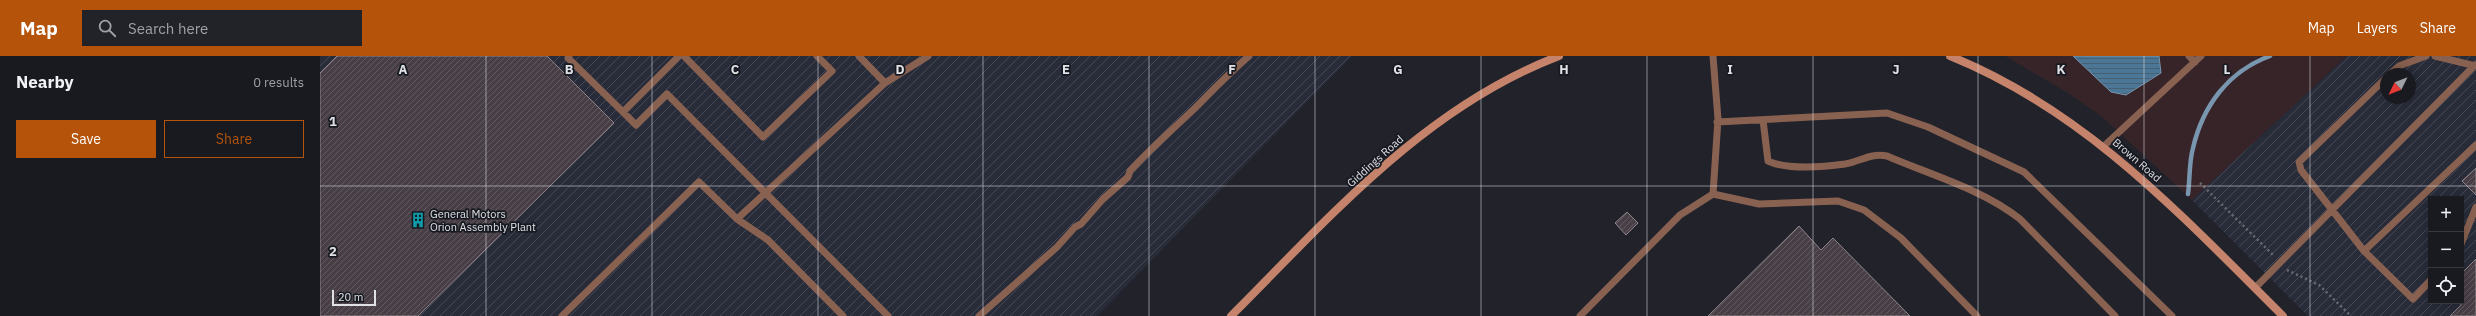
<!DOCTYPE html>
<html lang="en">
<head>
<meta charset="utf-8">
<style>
  :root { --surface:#191a20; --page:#222329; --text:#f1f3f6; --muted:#9fa1a5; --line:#37383e; --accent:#b45309 }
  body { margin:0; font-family:"IBM Plex Sans",sans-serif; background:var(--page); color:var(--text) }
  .controls { position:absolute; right:12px; bottom:12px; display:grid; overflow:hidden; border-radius:0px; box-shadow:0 2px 10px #0003 }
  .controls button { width:36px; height:36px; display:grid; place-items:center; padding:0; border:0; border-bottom:1px solid var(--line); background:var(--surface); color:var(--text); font:20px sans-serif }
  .compass { position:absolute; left:2060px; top:12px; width:36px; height:36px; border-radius:50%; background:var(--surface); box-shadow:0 2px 10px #0003; rotate:227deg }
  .scale { position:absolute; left:12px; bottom:10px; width:44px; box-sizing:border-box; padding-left:4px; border:2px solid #e0e1e6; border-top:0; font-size:11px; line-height:14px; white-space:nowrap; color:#e0e1e6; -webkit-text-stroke:3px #171921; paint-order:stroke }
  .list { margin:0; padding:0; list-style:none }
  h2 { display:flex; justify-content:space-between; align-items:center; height:52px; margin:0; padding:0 16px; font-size:17px }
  h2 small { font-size:13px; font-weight:400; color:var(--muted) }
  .actions { display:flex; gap:8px; padding:12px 16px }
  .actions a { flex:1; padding:9px 0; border:1px solid var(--accent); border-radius:0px; text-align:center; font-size:14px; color:var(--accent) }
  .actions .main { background:var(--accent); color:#fff }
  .icon { flex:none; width:22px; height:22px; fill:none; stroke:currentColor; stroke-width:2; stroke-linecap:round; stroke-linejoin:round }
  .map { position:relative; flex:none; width:2156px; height:260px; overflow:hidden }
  header { display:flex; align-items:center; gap:24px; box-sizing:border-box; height:56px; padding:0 20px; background:var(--accent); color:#fff }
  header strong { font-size:19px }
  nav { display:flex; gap:22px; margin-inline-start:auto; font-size:14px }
  .search { width:280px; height:36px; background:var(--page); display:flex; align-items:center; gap:10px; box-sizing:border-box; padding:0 14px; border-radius:0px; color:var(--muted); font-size:15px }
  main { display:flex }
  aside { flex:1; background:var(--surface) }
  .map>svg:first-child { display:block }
  .commercial { fill:#372429 }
  .industrial { fill:url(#industrial-furrows); fill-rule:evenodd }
  .water { fill:url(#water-rules); stroke:#7896ae }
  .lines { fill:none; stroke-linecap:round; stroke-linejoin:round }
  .stream { stroke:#7896ae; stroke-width:4.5 }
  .building { fill:url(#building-hatch); stroke:#8e848b }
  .path { stroke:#6a6b71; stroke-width:2.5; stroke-dasharray:2 3; stroke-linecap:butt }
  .service { stroke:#896151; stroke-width:7 }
  .secondary { stroke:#c4836a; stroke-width:8 }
  .grid { fill:none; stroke:#e0e1e6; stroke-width:1; stroke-opacity:0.55 }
  .labels { text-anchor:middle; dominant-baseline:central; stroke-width:3.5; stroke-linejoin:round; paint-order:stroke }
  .street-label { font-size:11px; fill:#e0e1e6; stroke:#171921 }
  .poi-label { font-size:11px; fill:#e0e1e6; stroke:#171921; text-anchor:start }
  .grid-label { font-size:13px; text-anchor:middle; font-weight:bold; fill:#e0e1e6; stroke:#171921; stroke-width:3.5; stroke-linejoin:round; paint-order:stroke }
</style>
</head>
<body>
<header>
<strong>Map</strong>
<div class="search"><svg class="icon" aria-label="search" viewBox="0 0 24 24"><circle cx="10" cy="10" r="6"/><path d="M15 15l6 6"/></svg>Search here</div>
<nav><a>Map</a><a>Layers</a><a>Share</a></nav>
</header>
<main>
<aside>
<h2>Nearby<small>0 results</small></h2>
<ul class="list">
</ul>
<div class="actions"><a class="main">Save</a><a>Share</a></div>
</aside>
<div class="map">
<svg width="2156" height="260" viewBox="0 0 2156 260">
  <defs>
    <pattern id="industrial-furrows" width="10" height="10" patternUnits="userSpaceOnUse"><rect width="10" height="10" fill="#282c39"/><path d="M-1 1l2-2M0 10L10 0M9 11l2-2" fill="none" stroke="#474a56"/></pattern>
    <pattern id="water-rules" width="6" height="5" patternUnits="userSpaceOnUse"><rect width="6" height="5" fill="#4b7696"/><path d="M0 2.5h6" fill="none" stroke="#476072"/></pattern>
    <pattern id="building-hatch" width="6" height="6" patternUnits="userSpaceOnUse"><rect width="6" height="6" fill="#473f45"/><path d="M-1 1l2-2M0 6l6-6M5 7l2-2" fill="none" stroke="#615a60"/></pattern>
  </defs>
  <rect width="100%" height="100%" fill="#21222a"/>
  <path class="commercial" d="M1685 0H2027L1872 144 1781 60 1748 37Z"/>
  <path class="industrial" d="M0 0H1032L777 260H0Z
    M2027 0H2156V260H1988L1872 144ZM2066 18H2090V42H2066ZM2111 143H2141V245H2111Z"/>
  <path class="water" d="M1753 0H1839L1841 17 1806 39 1791 36Z"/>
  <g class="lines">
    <path class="stream" d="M1868 138C1870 123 1869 106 1873 92 1883 49 1909 15 1950 0"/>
  </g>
  <path class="building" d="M17 0H227L294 67 98 260H0V17Z
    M2156 112V139L2142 125Z
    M1307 156 1318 167 1306 179 1295 167Z
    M1479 170 1501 194 1513 182 1590 260H1388Z
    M2156 203V260H2130L2141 249V218Z"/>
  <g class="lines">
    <path class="path" d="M1880 127 1953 199
      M1967 214 1999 229 2031 260"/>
    <path class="service" d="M249 0 248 2 303 56 359 0
      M364 0 443 81 512 15 497 0
      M539 0 565 27
      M1869 0 1875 6
      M2115 0 2156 10
      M2070 18 2079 10 2106 0
      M303 56 316 69 347 38 568 260
      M1443 64 1448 105C1467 114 1504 111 1525 108 1542 105 1549 97 1567 100 1611 119 1662 133 1700 163L1795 260
      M1397 66 1567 57 1608 71 1704 116 1852 260
      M1784 90 1881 0
      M1393 138 1398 63 1393 0
      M417 163 448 184 523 260
      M2141 188 2156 151
      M2044 195 1981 114 1979 106 2066 22
      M2111 224 2093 243 2044 195 2156 89
      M1935 232 2155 9
      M242 260 379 126 417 163 565 27 608 0
      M659 260 737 191 755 171 761 168 783 143 808 121 810 115C830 93 852 74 874 53 892 35 909 17 929 0
      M1260 260 1360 159 1393 138 1439 148 1518 145 1544 154 1581 182 1657 260"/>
    <path class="secondary" d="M1630 0C1766 55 1861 159 1963 260
      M911 260C1010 161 1105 51 1239 0"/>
  </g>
  <path class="grid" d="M166 0V260M332 0V260M498 0V260M663 0V260M829 0V260M995 0V260M1161 0V260M1327 0V260M1493 0V260M1658 0V260M1824 0V260M1990 0V260M0 130H2156"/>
  <defs>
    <g id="building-bare" transform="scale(1.2)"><path d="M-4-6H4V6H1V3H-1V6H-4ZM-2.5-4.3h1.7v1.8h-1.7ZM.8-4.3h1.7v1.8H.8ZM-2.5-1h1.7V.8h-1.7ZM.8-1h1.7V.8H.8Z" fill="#0f9aa8" stroke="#171921" stroke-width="2.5" paint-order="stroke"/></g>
  </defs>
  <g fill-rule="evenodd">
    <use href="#building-bare" x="98" y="164"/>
  </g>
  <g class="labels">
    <g class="street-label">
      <text transform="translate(1817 104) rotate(41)">Brown Road</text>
      <text transform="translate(1055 105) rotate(-42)">Giddings Road</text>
    </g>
    <g class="poi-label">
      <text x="110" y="158">General Motors<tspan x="110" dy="13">Orion Assembly Plant</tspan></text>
    </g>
  </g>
  <g class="grid-label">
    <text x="83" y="18">A</text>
    <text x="249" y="18">B</text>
    <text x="415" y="18">C</text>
    <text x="580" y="18">D</text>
    <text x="746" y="18">E</text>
    <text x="912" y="18">F</text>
    <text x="1078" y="18">G</text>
    <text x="1244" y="18">H</text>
    <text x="1410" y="18">I</text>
    <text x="1576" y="18">J</text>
    <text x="1741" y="18">K</text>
    <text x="1907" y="18">L</text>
    <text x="13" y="70">1</text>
    <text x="13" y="200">2</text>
  </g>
</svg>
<div class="controls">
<button>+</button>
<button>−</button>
<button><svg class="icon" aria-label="locate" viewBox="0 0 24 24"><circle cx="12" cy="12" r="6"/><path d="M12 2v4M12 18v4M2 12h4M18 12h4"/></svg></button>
</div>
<svg class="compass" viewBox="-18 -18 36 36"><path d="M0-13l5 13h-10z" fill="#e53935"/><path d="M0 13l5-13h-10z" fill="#9fa1a5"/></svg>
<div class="scale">20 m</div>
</div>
</main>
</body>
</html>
